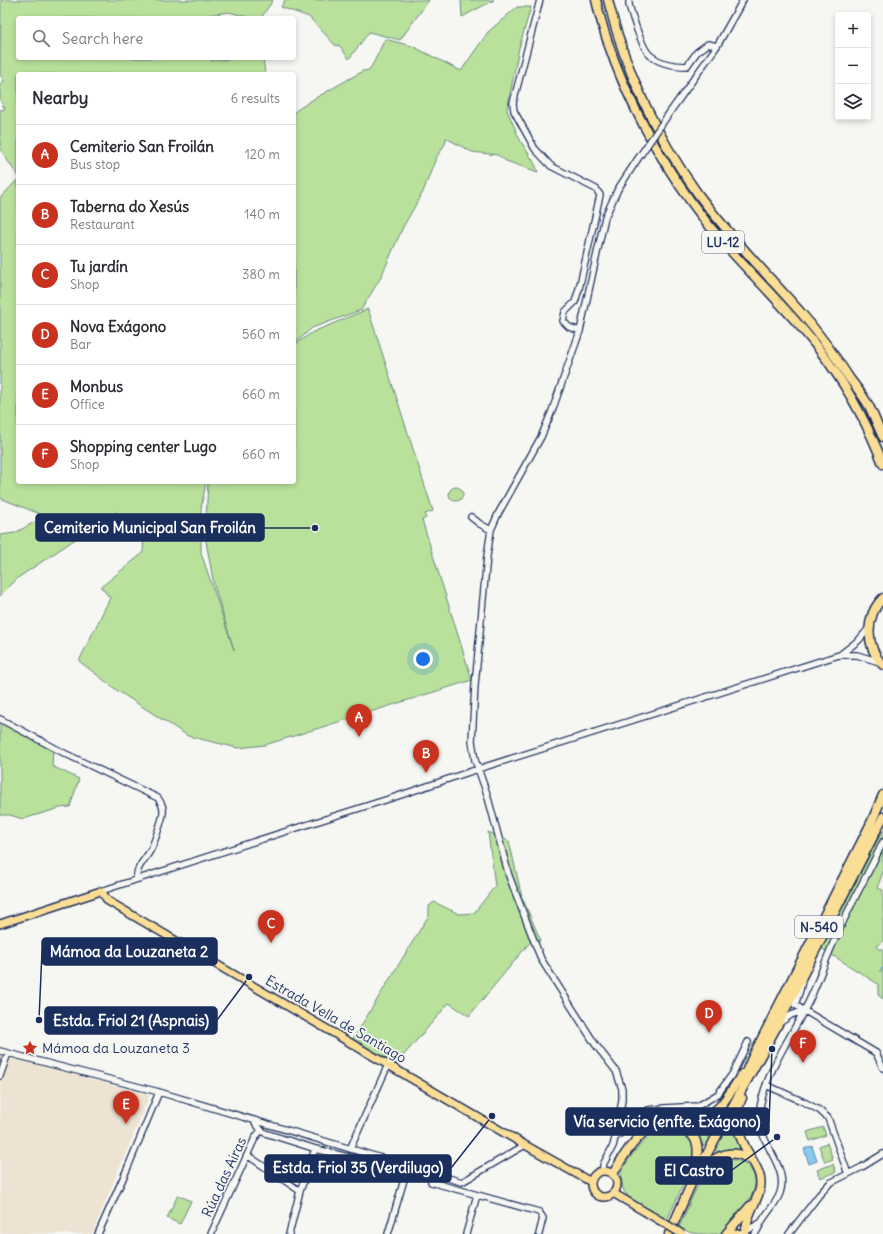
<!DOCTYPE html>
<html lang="en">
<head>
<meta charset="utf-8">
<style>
  :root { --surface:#fff; --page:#f7f7f7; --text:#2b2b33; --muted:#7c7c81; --line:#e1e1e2; --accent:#c8321e }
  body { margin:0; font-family:Delius,sans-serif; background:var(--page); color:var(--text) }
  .controls { position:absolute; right:12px; top:12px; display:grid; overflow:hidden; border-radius:4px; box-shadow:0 2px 6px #0003 }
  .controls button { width:36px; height:36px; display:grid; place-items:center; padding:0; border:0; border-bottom:1px solid var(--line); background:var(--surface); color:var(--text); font:20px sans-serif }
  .you { position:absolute; left:423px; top:659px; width:14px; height:14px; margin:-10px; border:3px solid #fff; border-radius:50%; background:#1a73e8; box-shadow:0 0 0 6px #1a73e833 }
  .badge { display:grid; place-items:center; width:26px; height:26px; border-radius:50%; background:var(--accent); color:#fff; font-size:13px; font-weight:700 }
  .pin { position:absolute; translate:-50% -33px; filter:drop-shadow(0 1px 2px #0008) }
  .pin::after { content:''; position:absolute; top:21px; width:14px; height:12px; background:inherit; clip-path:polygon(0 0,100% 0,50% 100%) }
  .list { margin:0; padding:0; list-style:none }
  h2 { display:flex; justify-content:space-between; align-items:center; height:52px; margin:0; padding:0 16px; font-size:17px }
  h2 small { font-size:13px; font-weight:400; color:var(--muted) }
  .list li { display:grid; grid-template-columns:26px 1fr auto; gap:12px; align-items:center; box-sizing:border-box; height:60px; padding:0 16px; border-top:1px solid var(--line) }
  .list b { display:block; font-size:15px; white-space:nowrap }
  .list p { margin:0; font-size:13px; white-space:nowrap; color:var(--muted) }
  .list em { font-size:13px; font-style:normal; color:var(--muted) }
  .icon { flex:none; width:22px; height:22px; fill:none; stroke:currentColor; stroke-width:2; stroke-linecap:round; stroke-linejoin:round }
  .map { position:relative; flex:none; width:883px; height:1234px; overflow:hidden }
  .search { position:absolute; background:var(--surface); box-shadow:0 2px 6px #0003; left:16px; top:16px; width:280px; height:44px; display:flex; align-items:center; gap:10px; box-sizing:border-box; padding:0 14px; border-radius:4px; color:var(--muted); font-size:15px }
  .panel { position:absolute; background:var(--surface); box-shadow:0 2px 6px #0003; left:16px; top:72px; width:280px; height:412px; border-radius:4px }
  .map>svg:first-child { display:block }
  .built { fill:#ede3d2 }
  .green { fill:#b9e19c; stroke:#6a887d }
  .water { fill:#89caea; stroke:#5d8cb2 }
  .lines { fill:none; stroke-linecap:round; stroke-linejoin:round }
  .stream { stroke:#5d8cb2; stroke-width:1.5 }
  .minor-casing { stroke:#1b2f5e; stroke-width:8 }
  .major-casing { stroke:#1b2f5e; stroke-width:10 }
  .highway-casing { stroke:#1b2f5e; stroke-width:11 }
  .minor { stroke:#f6f6f2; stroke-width:5.5 }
  .major { stroke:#fbde96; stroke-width:7 }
  .highway { stroke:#fbde96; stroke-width:8 }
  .minor-bridge-casing { stroke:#1b2f5e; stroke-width:8; stroke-linecap:butt }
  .major-bridge-casing { stroke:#1b2f5e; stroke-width:10; stroke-linecap:butt }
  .minor-bridge { stroke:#f6f6f2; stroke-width:5.5 }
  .major-bridge { stroke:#fbde96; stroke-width:7 }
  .labels { text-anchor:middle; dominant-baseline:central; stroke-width:3.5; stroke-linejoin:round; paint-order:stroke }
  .shield { fill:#f6f6f2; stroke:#5d6b8a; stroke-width:1 }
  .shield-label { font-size:13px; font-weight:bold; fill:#1b2f5e }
  .street-label { font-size:14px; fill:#1b2f5e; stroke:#f6f6f2 }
  .poi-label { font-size:14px; fill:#1b2f5e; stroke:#f6f6f2; text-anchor:start }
  .leader { fill:none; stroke:#1b2f5e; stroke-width:1.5 }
  .callout-dot { fill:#1b2f5e; stroke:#f6f6f2; stroke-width:1.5 }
  .callout { fill:#1b2f5e; stroke:#1b2f5e; stroke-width:1.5 }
  .callout-label { font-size:15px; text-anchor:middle; font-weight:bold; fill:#fff }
</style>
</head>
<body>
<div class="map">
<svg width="883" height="1234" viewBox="0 0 883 1234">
  <rect width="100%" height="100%" fill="#f6f6f2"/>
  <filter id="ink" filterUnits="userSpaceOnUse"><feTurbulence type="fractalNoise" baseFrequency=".025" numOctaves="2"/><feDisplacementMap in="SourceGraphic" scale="8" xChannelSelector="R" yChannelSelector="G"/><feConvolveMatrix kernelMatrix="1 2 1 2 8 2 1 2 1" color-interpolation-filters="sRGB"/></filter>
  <g filter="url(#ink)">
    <path class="built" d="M0 1055 150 1095 92 1234H0Z"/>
    <path class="green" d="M1 0H273L261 18H251L229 12 202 16 203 18H18V58H211V61L237 58H263L265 74H18V176L0 149V110L5 109 0 100V84L4 81 0 74Z
      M285 0H429L400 40 369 32 349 59 339 45 336 46 309 17 281 7Z
      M461 0H494L462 17Z
      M517 7H531L519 48 507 110 520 140 535 164 538 172 506 161 498 155 472 152 446 138 445 144 436 158 423 192 403 227 381 277 361 310 312 328 294 344V112L312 100 363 71 369 70 374 62 385 39 412 46 461 71 488 32Z
      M18 179V482H206L201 509V553L234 650 214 585 205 536 208 482H294V345L313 332 368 309 433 511 425 514 426 518 422 520 472 680 265 745 238 748 188 736 118 691 79 661 110 598 101 587 143 553 144 534 116 512 19 577 0 596V535L15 533 45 516 0 498V198Z
      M449 494a7 7 0 1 1 14 0a7 7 0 1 1-14 0Z
      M0 721 53 750 52 766 79 779 70 807 60 808 23 819 10 815H0Z
      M883 830V872L877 888 883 890V942L876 946 878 949H883V999L878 995V984L821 948Z
      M488 832 509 841 522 897 540 939 537 947 531 941 469 1016 449 1003 396 1064 353 1039 429 915V906L434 902 459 914 474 913 495 886Z
      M721 1110H723L705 1145 703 1146 699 1138 689 1124C703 1123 711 1119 721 1110Z
      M733 1120 734 1121 736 1137 742 1148 739 1151 731 1150 718 1152 715 1150 730 1121Z
      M823 1127 826 1135 810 1141 807 1132Z
      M669 1129 680 1131 687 1135 694 1146 695 1159 667 1220C656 1214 630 1202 624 1191 622 1186 621 1179 621 1173 622 1169 625 1166 627 1162 637 1147 650 1132 669 1129Z
      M827 1143 833 1159 825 1162 819 1146Z
      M731 1159C740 1161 746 1163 752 1171 763 1188 744 1207 733 1219 729 1224 724 1232 718 1234 715 1234 711 1234 708 1234 695 1234 691 1234 679 1227 687 1211 700 1172 716 1163 721 1160 726 1160 731 1159Z
      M833 1164 836 1172 820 1178 817 1170Z
      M178 1195 191 1201 180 1224 167 1218Z"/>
    <path class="water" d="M812 1146 817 1161 809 1164 804 1149Z"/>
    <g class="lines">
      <path class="stream" d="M880 971 883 968"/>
      <g class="minor-casing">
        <path id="minor" d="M540 0 513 103 514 111 535 149 551 166 596 189 600 195 579 289 575 302 565 312 563 321 569 327 580 331
          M629 0V5C632 15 642 50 651 56 661 64 674 66 687 66L697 52 708 44 717 46
          M670 112 717 46 743 0
          M471 517 480 524 491 530
          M840 655 859 640 869 628
          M0 719 64 753 158 798C161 803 164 807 163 813 163 818 153 846 150 851 145 860 135 868 137 879
          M101 891 284 832 398 796 478 769 839 655H857L880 662
          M802 981 800 990 795 1005 876 1053 883 1068
          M781 1022 791 1015 803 1011
          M0 1051 159 1092 462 1182 525 1145
          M0 1076 8 1053
          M766 1085 804 1102 819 1110 828 1118 848 1174
          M253 1120 261 1130 265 1133 316 1149 423 1176 430 1173
          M615 1138 648 1110 665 1108 698 1106 718 1094 733 1073 748 1042
          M350 1149 388 1065
          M247 1155 300 1191
          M603 1170V1165L613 1146 617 1130 622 1100V1089L616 1071 595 1044 541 959 509 876 487 794 475 760 472 741 475 685 487 556 491 530 498 514 541 437 552 411 580 331 605 217 618 189 637 160
          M430 1173 431 1182 539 1212 543 1218 539 1234
          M98 1234 128 1167 159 1092
          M211 1234 255 1138 261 1130
          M289 1234 300 1191 315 1149
          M388 1234 406 1173 410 1174
          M466 1234 477 1195
          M737 1234 746 1231 762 1222
          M755 1234C758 1230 760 1225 762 1221 768 1211 776 1204 780 1193 790 1164 753 1141 760 1107 767 1069 792 1036 809 1001 819 980 826 958 836 937 850 905 868 874 883 842
          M789 1234 819 1195 830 1183 862 1167 883 1154"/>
      </g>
      <g class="major-casing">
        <path id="major" d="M0 924 101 891 108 901 525 1145 591 1182
          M591 1184a13 13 0 1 1 26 0a13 13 0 1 1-26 0Z
          M613 1193 659 1220
          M727 1234H737"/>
      </g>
      <g class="highway-casing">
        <path id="highway" d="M596 0C615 85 665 174 721 240 756 280 796 317 827 360 850 392 869 427 883 464
          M608 0C625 70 656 136 698 194 730 237 768 275 803 315 820 335 836 357 850 379 857 388 864 397 869 406 874 416 878 427 883 437
          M883 598C865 616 865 646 883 665
          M742 1081 752 1058 871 823 883 795
          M742 1098C732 1119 739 1138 750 1156 754 1164 759 1170 760 1178 763 1191 753 1204 749 1216 747 1222 746 1228 745 1234
          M672 1123C699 1133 701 1145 695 1170
          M700 1170C711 1161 723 1151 738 1154 743 1155 748 1159 753 1161
          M613 1174C623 1156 635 1137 652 1126 662 1120 675 1123 686 1122 717 1119 727 1098 742 1074
          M669 1234 692 1182 729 1113 777 1026 883 817
          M726 1234 750 1206"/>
      </g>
      <use href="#minor" class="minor"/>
      <use href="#major" class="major"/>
      <use href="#highway" class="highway"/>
      <g class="minor-bridge-casing">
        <path id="minor-bridge" d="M637 160 670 112"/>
      </g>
      <g class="major-bridge-casing">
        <path id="major-bridge" d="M659 1220 682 1234"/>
      </g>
      <use href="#minor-bridge" class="minor-bridge"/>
      <use href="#major-bridge" class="major-bridge"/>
    </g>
  </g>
  <defs>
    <g id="sight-bare" transform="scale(1.2)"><path d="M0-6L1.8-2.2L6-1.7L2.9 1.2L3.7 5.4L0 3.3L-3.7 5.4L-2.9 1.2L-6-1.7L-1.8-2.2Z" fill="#c8321e" stroke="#f6f6f2" stroke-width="2.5" paint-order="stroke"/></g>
  </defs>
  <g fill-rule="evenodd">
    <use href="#sight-bare" x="30" y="1048"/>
  </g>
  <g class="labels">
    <g class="shield">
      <rect x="702" y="231" width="42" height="22" rx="3"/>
      <rect x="795" y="916" width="48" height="22" rx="3"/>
    </g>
    <g class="shield-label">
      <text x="723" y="242">LU-12</text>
      <text x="819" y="927">N-540</text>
    </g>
    <g class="street-label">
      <text transform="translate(336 1019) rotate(30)">Estrada Vella de Santiago</text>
      <text transform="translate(224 1177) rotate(-65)">Rúa das Airas</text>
    </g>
    <g class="poi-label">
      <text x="42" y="1048">Mámoa da Louzaneta 3</text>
    </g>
  </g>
  <path class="leader" d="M315 528L264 528M39 1020L42 951M249 977L217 1020M772 1049L769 1122M492 1116L451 1168M777 1137L732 1170"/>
  <g class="callout-dot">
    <circle cx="315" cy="528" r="4"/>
    <circle cx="39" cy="1020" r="4"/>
    <circle cx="249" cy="977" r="4"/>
    <circle cx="772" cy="1049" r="4"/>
    <circle cx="492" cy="1116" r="4"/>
    <circle cx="777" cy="1137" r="4"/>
  </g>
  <g class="callout">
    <rect x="36" y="514" width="228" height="27" rx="4"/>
    <rect x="42" y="938" width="175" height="27" rx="4"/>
    <rect x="45" y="1007" width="172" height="27" rx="4"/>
    <rect x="566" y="1108" width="203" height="27" rx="4"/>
    <rect x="265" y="1155" width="186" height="27" rx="4"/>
    <rect x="656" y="1157" width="76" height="27" rx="4"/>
  </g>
  <g class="callout-label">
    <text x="150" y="533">Cemiterio Municipal San Froilán</text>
    <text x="129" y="957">Mámoa da Louzaneta 2</text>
    <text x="131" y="1026">Estda. Friol 21 (Aspnais)</text>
    <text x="667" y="1127">Vía servicio (enfte. Exágono)</text>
    <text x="358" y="1173">Estda. Friol 35 (Verdilugo)</text>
    <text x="694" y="1176">El Castro</text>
  </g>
</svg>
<div class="controls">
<button>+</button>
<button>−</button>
<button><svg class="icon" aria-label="layers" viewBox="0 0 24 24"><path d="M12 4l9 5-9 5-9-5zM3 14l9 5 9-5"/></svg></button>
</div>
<div class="you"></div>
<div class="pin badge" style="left:359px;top:737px">A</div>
<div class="pin badge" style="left:426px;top:773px">B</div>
<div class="pin badge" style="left:271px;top:943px">C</div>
<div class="pin badge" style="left:709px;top:1033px">D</div>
<div class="pin badge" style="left:126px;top:1124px">E</div>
<div class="pin badge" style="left:803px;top:1063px">F</div>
<div class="search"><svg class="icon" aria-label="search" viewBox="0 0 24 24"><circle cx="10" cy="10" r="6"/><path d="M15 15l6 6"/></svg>Search here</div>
<section class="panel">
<h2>Nearby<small>6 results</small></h2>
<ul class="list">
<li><span class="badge">A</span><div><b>Cemiterio San Froilán</b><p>Bus stop</p></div><em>120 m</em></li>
<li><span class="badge">B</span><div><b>Taberna do Xesús</b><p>Restaurant</p></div><em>140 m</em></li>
<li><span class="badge">C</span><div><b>Tu jardín</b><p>Shop</p></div><em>380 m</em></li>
<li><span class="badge">D</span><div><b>Nova Exágono</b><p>Bar</p></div><em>560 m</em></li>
<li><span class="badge">E</span><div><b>Monbus</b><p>Office</p></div><em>660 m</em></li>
<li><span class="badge">F</span><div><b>Shopping center Lugo</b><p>Shop</p></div><em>660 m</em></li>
</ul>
</section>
</div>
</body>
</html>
